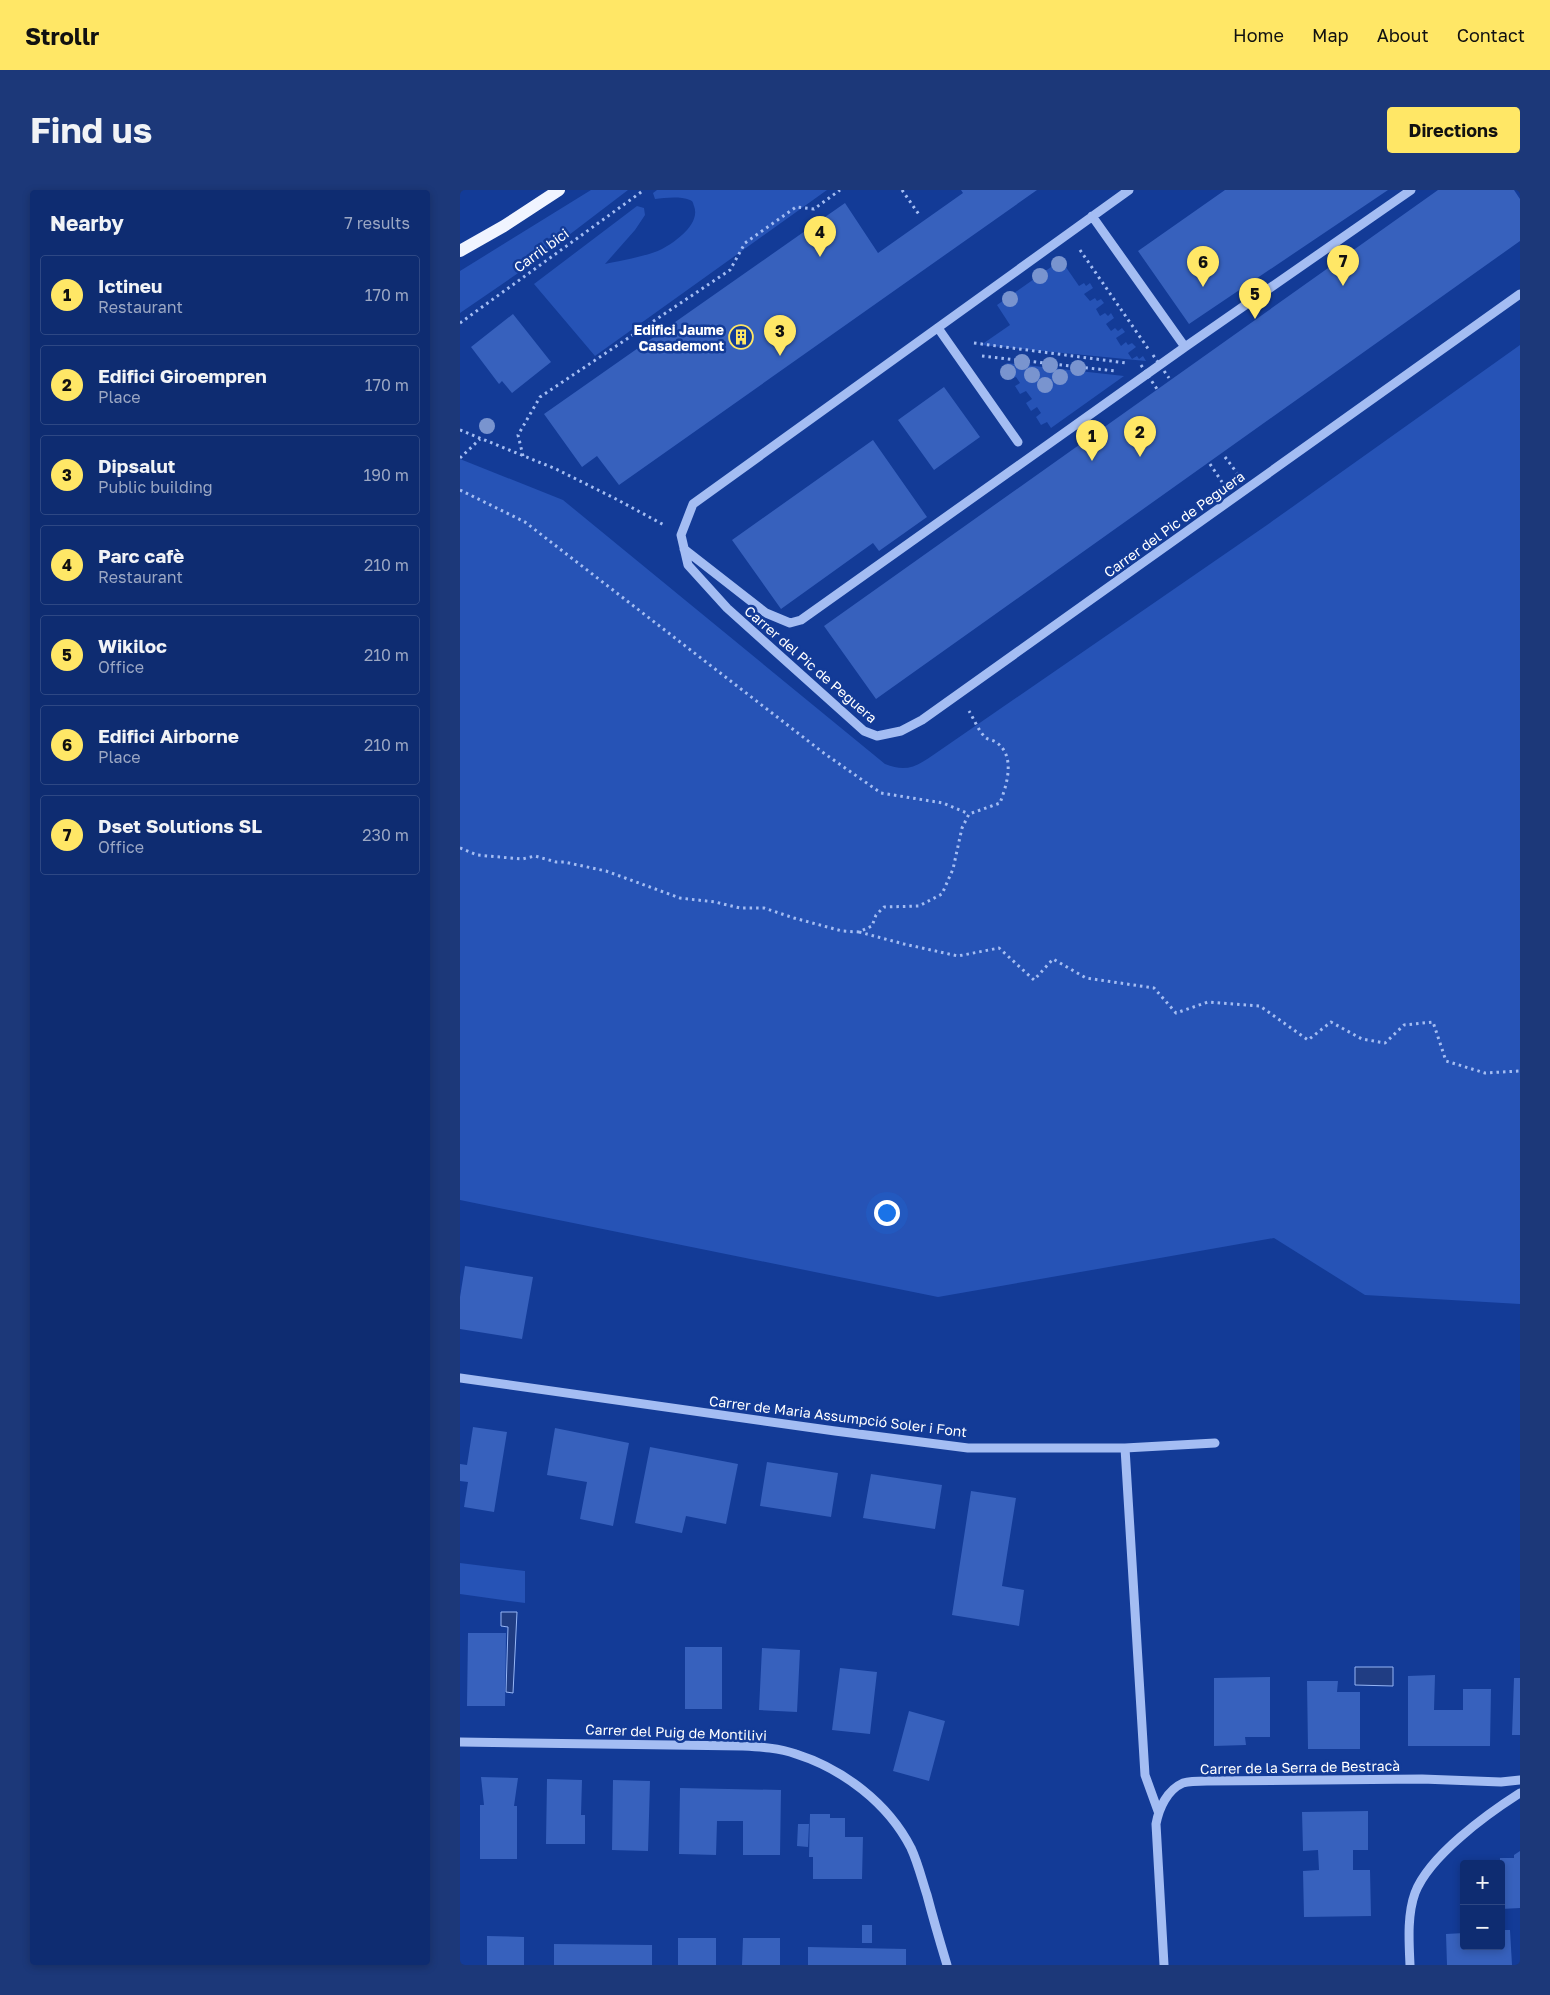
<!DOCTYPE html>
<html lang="en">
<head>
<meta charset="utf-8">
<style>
  :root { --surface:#0e2c71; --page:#1c3879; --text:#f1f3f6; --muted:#9ba7c3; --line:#2e4884; --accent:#ffe766 }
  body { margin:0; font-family:"Golos Text",sans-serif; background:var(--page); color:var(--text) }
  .controls { position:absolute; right:15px; bottom:15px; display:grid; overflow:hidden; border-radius:5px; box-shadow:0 2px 8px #0003 }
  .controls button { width:45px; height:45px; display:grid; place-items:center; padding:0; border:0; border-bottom:1px solid var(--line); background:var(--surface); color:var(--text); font:25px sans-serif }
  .you { position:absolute; left:426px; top:1022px; width:18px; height:18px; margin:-12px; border:4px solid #fff; border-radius:50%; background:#1a73e8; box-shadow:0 0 0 8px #1a73e833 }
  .badge { display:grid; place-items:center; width:32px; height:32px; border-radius:50%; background:var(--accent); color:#111; font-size:16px; font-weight:700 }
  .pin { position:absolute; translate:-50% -41px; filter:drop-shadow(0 1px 2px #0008) }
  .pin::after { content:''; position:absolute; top:26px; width:18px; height:15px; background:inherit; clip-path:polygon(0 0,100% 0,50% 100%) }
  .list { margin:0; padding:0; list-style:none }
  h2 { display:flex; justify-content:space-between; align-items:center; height:65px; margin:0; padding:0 20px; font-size:21px }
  h2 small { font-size:16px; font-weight:400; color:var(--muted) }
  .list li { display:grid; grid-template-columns:32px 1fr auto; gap:15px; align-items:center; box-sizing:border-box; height:80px; margin:0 10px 10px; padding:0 10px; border:1px solid var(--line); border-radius:5px }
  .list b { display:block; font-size:19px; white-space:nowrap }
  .list p { margin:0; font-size:16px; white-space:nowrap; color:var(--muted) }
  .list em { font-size:16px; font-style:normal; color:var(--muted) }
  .map { position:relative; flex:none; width:1060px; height:1775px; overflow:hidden; border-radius:5px }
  header { display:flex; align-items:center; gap:30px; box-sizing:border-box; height:70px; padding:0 25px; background:var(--accent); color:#111 }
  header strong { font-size:24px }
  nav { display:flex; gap:28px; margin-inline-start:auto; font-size:18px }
  .intro { display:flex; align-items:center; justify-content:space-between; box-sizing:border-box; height:120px; padding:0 30px }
  h1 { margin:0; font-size:35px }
  .button { padding:12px 22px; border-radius:5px; background:var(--accent); color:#111; font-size:18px; font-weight:700 }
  main { display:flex; gap:30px; padding:0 30px }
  aside { flex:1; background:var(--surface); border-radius:5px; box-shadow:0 2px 8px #0003 }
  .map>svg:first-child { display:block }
  .green { fill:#2653b6 }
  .water { fill:#203d83; stroke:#96b6f6 }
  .building { fill:#3761bd }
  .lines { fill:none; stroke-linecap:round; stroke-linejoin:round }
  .path { stroke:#a4bdf3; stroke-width:3; stroke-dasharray:2.5 4; stroke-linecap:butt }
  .minor { stroke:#a4bdf3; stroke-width:9 }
  .major { stroke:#f0f4ff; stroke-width:12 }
  .path-bridge { stroke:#a4bdf3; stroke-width:3; stroke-dasharray:2.5 4; stroke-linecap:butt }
  .tree { fill:#7994cf }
  .labels { text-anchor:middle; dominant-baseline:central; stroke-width:5; stroke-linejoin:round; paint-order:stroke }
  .street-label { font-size:14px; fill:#fff; stroke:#133b97 }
  .poi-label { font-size:14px; font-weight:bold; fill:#fff; stroke:#133b97; text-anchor:end }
</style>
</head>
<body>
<header>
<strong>Strollr</strong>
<nav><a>Home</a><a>Map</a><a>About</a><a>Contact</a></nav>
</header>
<div class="intro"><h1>Find us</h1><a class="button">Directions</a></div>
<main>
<aside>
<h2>Nearby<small>7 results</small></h2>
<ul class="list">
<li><span class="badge">1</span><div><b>Ictineu</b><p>Restaurant</p></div><em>170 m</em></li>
<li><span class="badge">2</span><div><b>Edifici Giroempren</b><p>Place</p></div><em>170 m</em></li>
<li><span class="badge">3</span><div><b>Dipsalut</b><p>Public building</p></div><em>190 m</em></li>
<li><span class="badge">4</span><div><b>Parc cafè</b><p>Restaurant</p></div><em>210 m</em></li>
<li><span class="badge">5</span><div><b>Wikiloc</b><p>Office</p></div><em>210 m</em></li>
<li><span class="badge">6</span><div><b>Edifici Airborne</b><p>Place</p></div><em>210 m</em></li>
<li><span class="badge">7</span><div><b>Dset Solutions SL</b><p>Office</p></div><em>230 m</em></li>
</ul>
</aside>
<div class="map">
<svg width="1060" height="1775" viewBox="0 0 1060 1775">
  <rect width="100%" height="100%" fill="#133b97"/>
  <path class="green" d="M131 0H168L67 77 0 123V81Z
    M197 0H367L135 166 74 94 177 16 184 18 185 25 175 40 145 74C160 71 188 66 202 59 215 52 241 34 234 16 233 13 233 11 230 10 219 6 205 8 195 9L193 3Z
    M601 70 619 96 624 93 626 96 630 93 633 98 624 104 630 111 635 108 637 111 641 109 644 113 636 119 640 126 645 123 648 126 651 123 654 128 646 134 651 141 655 138 658 141 662 138 665 142 656 148 661 156 666 152 668 155 672 153 676 157 668 163 672 169 677 166 679 169 683 166 686 171 521 155 550 135 537 115Z
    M1060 155V1114L905 1105 814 1048 478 1107 0 1010V269L103 310 425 574C449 584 460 574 479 561L807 335Z
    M546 173 664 186 591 238 587 232 581 235 576 227 581 223 577 217 571 221 566 213 572 209 566 201 560 204 555 196 560 193 556 187 551 189 546 181 550 178Z
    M0 1373 65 1381V1413L0 1404Z"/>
  <path class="water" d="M41 1422H57L53 1503 46 1502 48 1437 41 1436Z
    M895 1477H933V1496L895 1495Z"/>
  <path class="building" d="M501 0H577L159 295 137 266 122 277 84 224 385 13 418 63 503 3Z
    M765 0H928L729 134 678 61Z
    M978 0H1054L1060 9V51L416 509 364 436Z
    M53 124 91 172 52 203 42 191 39 194 11 157Z
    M484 197 520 247 474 280 438 230Z
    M413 250 467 327 419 361 413 353 321 419 272 350Z
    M5 1076 73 1087 62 1149 0 1139V1107Z
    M13 1237 47 1242 34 1322 4 1317 8 1292 0 1291V1274L7 1275Z
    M95 1238 169 1253 153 1336 120 1329 127 1292 87 1285Z
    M190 1257 278 1274 266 1334 226 1326 222 1343 175 1333Z
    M307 1272 378 1283 371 1327 300 1316Z
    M411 1284 482 1295 475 1339 403 1328Z
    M511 1301 556 1308 542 1396 564 1400 559 1436 492 1425Z
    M8 1443H46L45 1516H7Z
    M225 1457H262V1519H225Z
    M302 1458 340 1460 337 1522 299 1520Z
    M380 1478 417 1482 410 1544 372 1540Z
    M975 1485 974 1520H1003V1499H1031L1030 1556H948V1486Z
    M810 1487V1547H785L786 1555 754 1556V1488Z
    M1054 1488H1060V1545H1052Z
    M847 1491H878L877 1502H900V1559H848Z
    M449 1521 485 1531 469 1591 433 1581Z
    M21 1587 58 1588 54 1616H57V1669H20V1615H24Z
    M87 1589 122 1590 121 1625H125V1654H86Z
    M153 1590 190 1591 188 1661 152 1660Z
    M220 1598 321 1600 320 1665H283V1631H257L256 1665 219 1664Z
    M908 1621V1660H893V1680H910L911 1726 844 1727 843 1681 859 1680 858 1660 843 1661 842 1622Z
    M350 1624H370V1628H385V1647H403L402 1689H353V1667H349Z
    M338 1634H349L348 1657 337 1656Z
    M1060 1661V1718L1041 1719V1674H1034L1035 1670H1040V1668H1054V1665Z
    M402 1735H412V1753H402Z
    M1041 1740H1050L1052 1775H987L986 1744 1004 1743V1756H1041Z
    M27 1746 64 1747V1775H27Z
    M218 1748H256V1775H218Z
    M283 1748H320V1775H282Z
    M94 1754 192 1755V1775H94Z
    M348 1757 446 1759V1775H348Z"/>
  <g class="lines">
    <path class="path" d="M442 0 460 26
      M620 60 689 160
      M0 133 184 0
      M514 153 666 173
      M522 166 655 181
      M0 240 96 279 156 309 204 335
      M63 266 58 245 80 207 270 80 285 53 336 17 354 19 380 0
      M765 267 777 283
      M0 268 20 249
      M750 274 762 292
      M0 300 65 332 365 564 421 603 483 613 509 624
      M0 658 17 665 62 669 75 666 96 672H104L146 681 220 708 255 712 280 718H304L334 728 382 741 399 742 412 736 416 725 424 717 459 716 482 704 493 679 502 638 509 624 540 613C547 594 556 566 536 552 533 550 529 550 526 548 519 542 514 529 509 521
      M399 742 444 754 498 766 539 758 574 790 593 769 626 788 694 798 716 823 748 812 800 816 848 850 871 832 902 849 925 853 944 835 973 832 986 871 1025 883 1060 881"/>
    <path class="minor" d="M669 0 233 314 221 345 228 375 267 418 404 541 417 546 441 541 462 530 1060 104
      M478 138 558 252
      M725 157 951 0
      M224 359 306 423 330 433 341 430 725 157 632 26
      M0 1188 375 1241 508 1258H665L755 1253
      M665 1258 685 1585 698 1621
      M0 1552 283 1556C301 1557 319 1558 336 1564 383 1579 428 1613 451 1658 458 1673 462 1690 467 1705 473 1728 480 1752 487 1775
      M704 1775 696 1634C699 1618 707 1600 723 1593 730 1591 740 1591 747 1591L962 1589 1041 1592 1060 1590
      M950 1775C949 1752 947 1725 955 1703 969 1666 1027 1624 1060 1603"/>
    <path class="major" d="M0 61 44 36 99 0"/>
    <path class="path-bridge" d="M693 165 709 188
      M681 175 697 199"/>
  </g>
  <g class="tree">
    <circle cx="599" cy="74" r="8"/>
    <circle cx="580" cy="86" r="8"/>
    <circle cx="550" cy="109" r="8"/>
    <circle cx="562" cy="172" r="8"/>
    <circle cx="590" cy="175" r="8"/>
    <circle cx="618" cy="178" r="8"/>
    <circle cx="548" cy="182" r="8"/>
    <circle cx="572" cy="185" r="8"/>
    <circle cx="600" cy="187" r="8"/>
    <circle cx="585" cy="195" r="8"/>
    <circle cx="27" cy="236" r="8"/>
  </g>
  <defs>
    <g id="building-ring" transform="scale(1.25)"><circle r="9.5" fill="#133b97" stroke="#ffe766" stroke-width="1.5"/><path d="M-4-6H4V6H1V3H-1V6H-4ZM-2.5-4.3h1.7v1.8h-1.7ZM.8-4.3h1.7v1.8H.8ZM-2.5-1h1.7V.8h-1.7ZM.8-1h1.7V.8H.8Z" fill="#ffe766"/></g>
  </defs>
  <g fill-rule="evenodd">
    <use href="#building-ring" x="281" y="147"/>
  </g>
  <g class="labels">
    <g class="street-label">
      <text transform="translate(81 60) rotate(-36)">Carril bici</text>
      <text transform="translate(714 334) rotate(-36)">Carrer del Pic de Peguera</text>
      <text transform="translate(351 474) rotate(41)">Carrer del Pic de Peguera</text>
      <text transform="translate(378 1226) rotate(7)">Carrer de Maria Assumpció Soler i Font</text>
      <text transform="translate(216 1542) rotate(2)">Carrer del Puig de Montilivi</text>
      <text transform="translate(840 1577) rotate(-1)">Carrer de la Serra de Bestracà</text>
    </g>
    <g class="poi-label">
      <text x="264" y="139">Edifici Jaume<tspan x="264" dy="16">Casademont</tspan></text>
    </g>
  </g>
</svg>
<div class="controls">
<button>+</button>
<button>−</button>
</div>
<div class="you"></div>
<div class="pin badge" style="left:632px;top:271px">1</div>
<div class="pin badge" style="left:680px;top:267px">2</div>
<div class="pin badge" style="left:320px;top:166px">3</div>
<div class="pin badge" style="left:360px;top:67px">4</div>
<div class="pin badge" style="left:795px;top:129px">5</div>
<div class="pin badge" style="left:743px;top:97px">6</div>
<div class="pin badge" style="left:883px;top:96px">7</div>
</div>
</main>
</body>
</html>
